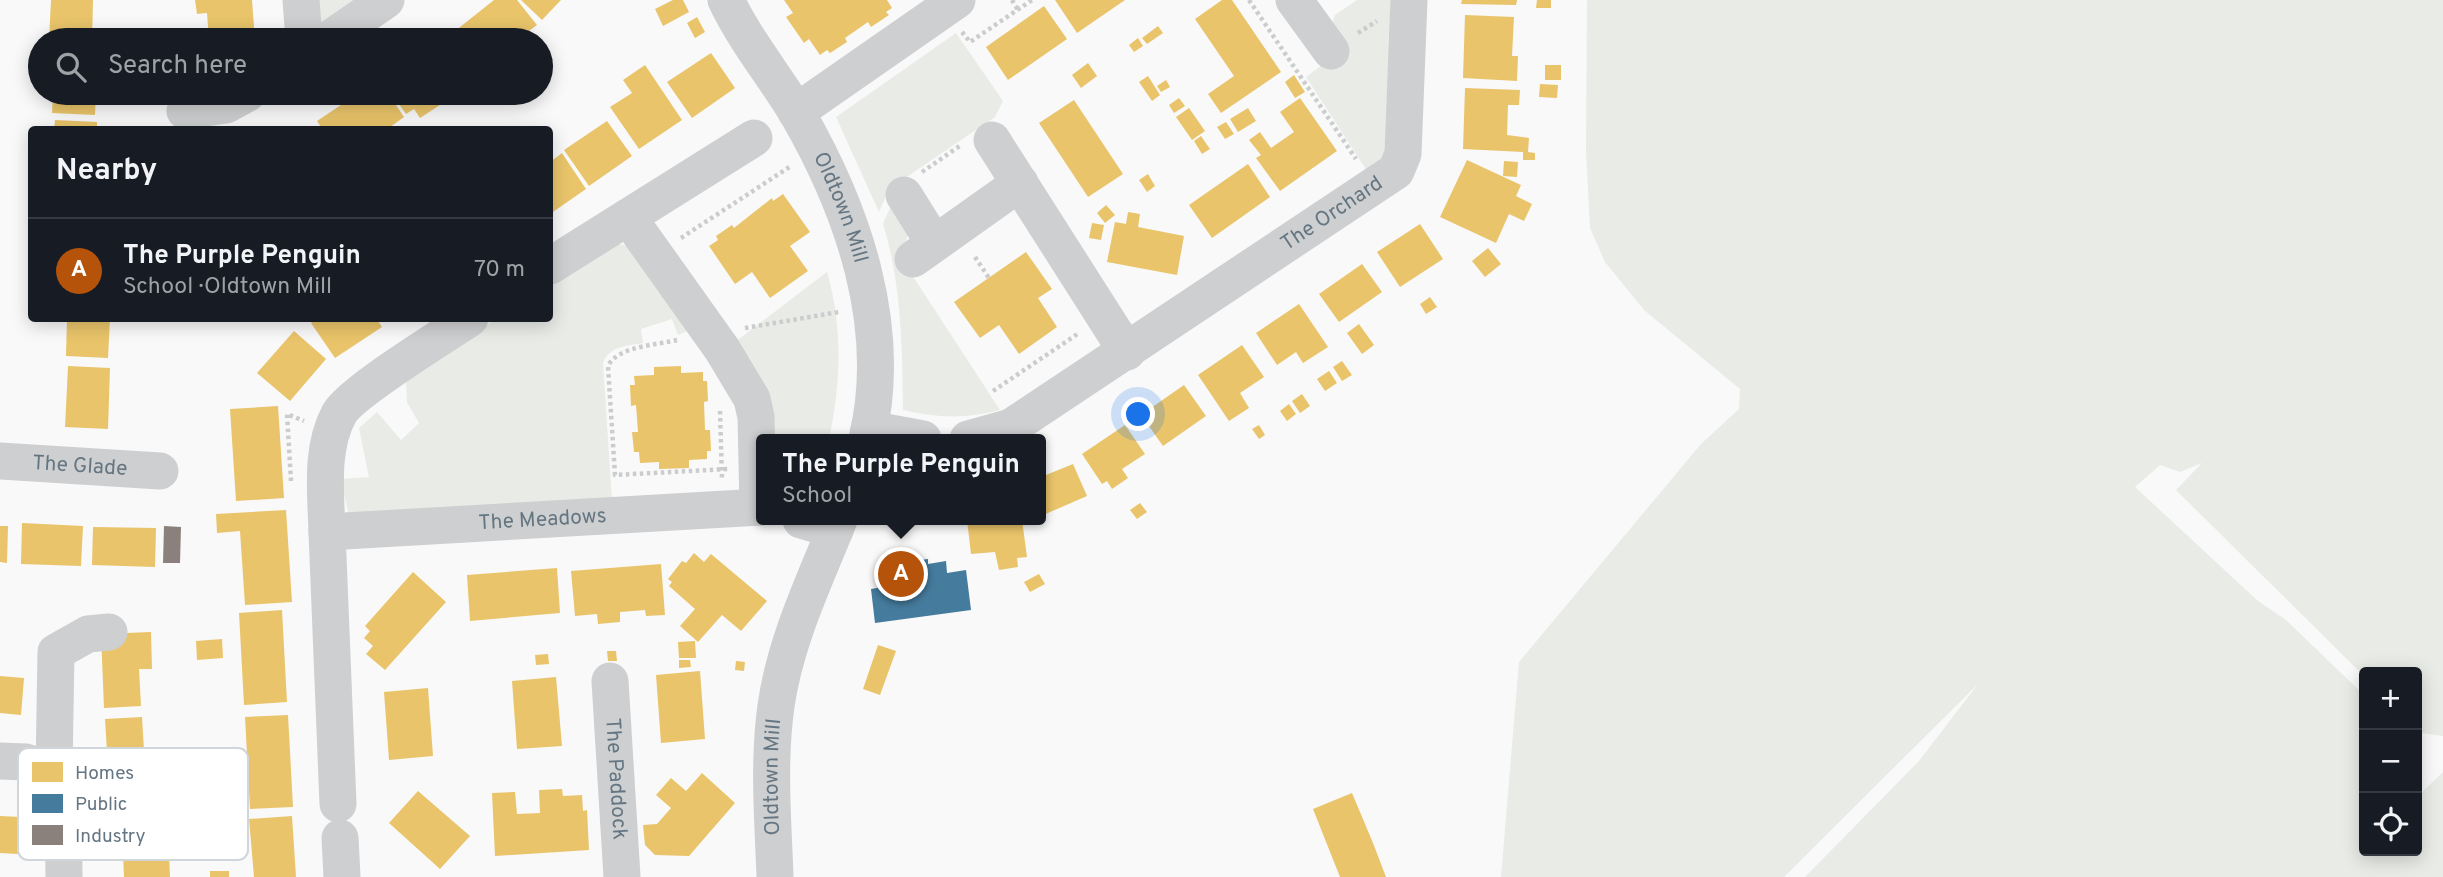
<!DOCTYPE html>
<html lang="en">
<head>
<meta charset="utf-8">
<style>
  :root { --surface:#171b24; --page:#20242c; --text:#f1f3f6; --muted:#9ea1a6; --line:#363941; --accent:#b45309 }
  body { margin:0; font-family:Overpass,sans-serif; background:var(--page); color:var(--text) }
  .controls { position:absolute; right:21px; bottom:21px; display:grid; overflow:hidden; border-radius:7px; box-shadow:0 4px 18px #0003 }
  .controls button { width:63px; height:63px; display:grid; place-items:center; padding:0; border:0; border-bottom:2px solid var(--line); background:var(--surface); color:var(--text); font:35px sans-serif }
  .you { position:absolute; left:1139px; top:415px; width:24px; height:24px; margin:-18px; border:5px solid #fff; border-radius:50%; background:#1a73e8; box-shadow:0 0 0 10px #1a73e833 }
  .badge { display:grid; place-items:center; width:46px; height:46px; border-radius:50%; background:var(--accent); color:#fff; font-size:23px; font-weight:700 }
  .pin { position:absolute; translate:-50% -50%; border:4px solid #fff; box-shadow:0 2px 7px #0006 }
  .popup { position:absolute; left:756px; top:434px; width:290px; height:91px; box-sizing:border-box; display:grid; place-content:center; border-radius:7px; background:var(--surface); filter:drop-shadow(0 2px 5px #0005); font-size:23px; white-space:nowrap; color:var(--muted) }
  .popup b { font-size:26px; color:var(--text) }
  .popup::after { content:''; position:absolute; left:50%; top:100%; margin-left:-14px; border:14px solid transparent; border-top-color:var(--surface) }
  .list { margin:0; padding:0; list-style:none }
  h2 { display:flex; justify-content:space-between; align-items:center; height:91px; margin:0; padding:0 28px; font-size:30px }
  h2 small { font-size:23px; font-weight:400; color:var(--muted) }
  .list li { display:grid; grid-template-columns:46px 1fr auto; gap:21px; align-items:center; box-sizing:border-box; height:105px; padding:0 28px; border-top:2px solid var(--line) }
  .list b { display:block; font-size:26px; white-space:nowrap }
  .list p { margin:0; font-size:23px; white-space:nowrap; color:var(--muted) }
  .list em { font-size:23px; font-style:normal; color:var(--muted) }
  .icon { flex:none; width:38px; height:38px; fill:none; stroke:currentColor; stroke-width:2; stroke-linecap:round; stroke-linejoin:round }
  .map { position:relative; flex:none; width:2443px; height:877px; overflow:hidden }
  .search { position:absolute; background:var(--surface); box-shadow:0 4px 18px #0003; left:28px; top:28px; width:525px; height:77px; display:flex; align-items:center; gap:18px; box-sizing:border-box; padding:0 24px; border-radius:38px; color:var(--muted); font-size:26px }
  .panel { position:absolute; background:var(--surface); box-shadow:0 4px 18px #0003; left:28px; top:126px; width:525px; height:196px; border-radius:7px }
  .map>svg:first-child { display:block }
  .green { fill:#e8ebe6 }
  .homes { fill:#e9c46a }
  .public { fill:#457b9d }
  .industry { fill:#8a817c }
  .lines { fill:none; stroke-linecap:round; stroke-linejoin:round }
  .path { stroke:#cbcccd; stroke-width:4.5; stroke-dasharray:3.5 3.5; stroke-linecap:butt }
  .minor { stroke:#cecfd0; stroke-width:37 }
  .labels { text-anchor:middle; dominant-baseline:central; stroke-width:7; stroke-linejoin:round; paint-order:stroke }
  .street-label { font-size:21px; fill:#657683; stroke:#fff }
  .key { fill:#fff; stroke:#d1d6da; stroke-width:2 }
  .key-label { font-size:19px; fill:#657683 }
</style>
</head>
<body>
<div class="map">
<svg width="2443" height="877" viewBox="0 0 2443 877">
  <rect width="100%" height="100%" fill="#f9f9f9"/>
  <path class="green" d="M313 0H368L319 25Z
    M1357 0H1395L1391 150 1369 174 1306 77 1345 48 1331 26 1335 15Z
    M1587 0H2443V736L2422 733 2417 728V672H2364V676L2176 490 2202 463 2180 472 2160 465 2135 487 2258 601 2286 620 2364 695V851H2417V797L2443 772V877H1805L1919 761 1978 684 1784 877H1501L1519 662 1701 444 1739 409 1740 389 1644 310 1605 262 1590 228 1586 151Z
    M956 33 1003 101 995 117 889 189 879 212 836 117Z
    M895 196C904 217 918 235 897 252L1000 410C967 419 936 418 903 410 902 346 902 285 883 224Z
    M618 244 630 246 690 330 678 335 672 319 641 329 643 343C627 346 609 346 603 363L612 500 349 516 341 479 369 477 359 428 377 412 401 440 419 423 407 402 406 381 496 319 550 318V281Z
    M827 272C843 327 841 384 829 439H769L731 345Z"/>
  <path class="homes" d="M51 0H93L92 40H49Z
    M195 0H252L255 40H209L207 13 197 14Z
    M494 0H517L537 25 517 40H454L450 35Z
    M521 0H561L542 20Z
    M673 0H683L689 12 663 26 655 9Z
    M784 0H887L892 8 886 12 889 15 871 27 868 22 845 38 847 42 830 53 827 50 820 55 809 39 804 43 786 17 793 13Z
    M1055 0H1125L1077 33Z
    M1222 0H1232L1281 72 1221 113 1208 94 1234 76 1195 19Z
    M1462 0H1517L1516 5 1461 4Z
    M1537 0H1551V8H1536Z
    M1044 6 1067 39 1008 80 986 47Z
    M1465 15 1514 17 1512 56H1518L1517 81 1463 78Z
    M697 17 705 32 695 38 687 23Z
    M1158 26 1163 33 1147 44 1142 38Z
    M1138 38 1143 46 1134 52 1129 45Z
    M711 53 735 88 692 118 667 82Z
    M1088 63 1097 76 1081 88 1072 75Z
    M645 65 682 120 639 149 610 107 632 93 623 80Z
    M1545 65H1561V80H1545Z
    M1294 75 1305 92 1295 98 1285 82Z
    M1148 76 1160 95 1152 101 1139 82Z
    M1166 80 1170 87 1161 92 1157 86Z
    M1540 84 1558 85 1557 98 1539 97Z
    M1465 88 1520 90 1519 105H1508L1507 135 1529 138 1528 152 1535 153V160H1523V152L1463 149Z
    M53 93H96L95 115 52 113Z
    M359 93H388L404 117 386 130H323L317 121Z
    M391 93H438L434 95 440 105 420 118 414 109 406 114Z
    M1179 98 1185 106 1174 113 1169 105Z
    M1300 98 1337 151 1280 191 1256 158 1261 155 1249 140 1260 132 1271 148 1294 132 1280 112Z
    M1074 100 1123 174 1088 197 1039 123Z
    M1189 108 1205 131 1192 140 1176 117Z
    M1248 108 1256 121 1238 132 1230 119Z
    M55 120 97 122V130H54Z
    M607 121 632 156 589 186 564 150Z
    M1226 122 1234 134 1225 139 1217 127Z
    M1201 136 1210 149 1202 154 1194 141Z
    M562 153 586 189 550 214V162Z
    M1467 160 1521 185 1516 196 1532 204 1524 221 1509 214 1496 243 1440 217Z
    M1504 161 1518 162 1517 177 1503 176Z
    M1248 164 1270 197 1212 238 1189 205Z
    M1148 174 1155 186 1147 192 1139 180Z
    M783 194 810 232 790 246 808 271 770 298 752 272 735 284 709 246 718 240 716 236 732 225 734 228 772 198 773 201Z
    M1106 205 1115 215 1105 223 1097 213Z
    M1128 212 1140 214 1138 227 1184 236 1177 275 1107 262 1115 222 1126 224Z
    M1092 223 1104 225 1101 240 1089 238Z
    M1420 224 1443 259 1400 287 1377 252Z
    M1488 248 1501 264 1485 277 1472 261Z
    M1026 252 1052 289 1038 298 1057 327 1019 354 999 325 980 338 954 302Z
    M1362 264 1382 292 1339 322 1319 294Z
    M1430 297 1437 307 1426 314 1420 304Z
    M1299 304 1328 347 1303 363 1296 352 1277 365 1256 333Z
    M67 318H110L108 358 66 356Z
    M316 318H376L382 327 335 358 311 323Z
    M1359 324 1374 345 1362 354 1347 333Z
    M294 331 326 359 290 401 257 373Z
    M1242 345 1264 377 1240 393 1249 408 1229 421 1198 375Z
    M1342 361 1352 375 1342 381 1333 367Z
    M68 366 110 368 108 429 65 427Z
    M681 366V373L703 372V381H707L708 401 704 402 705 430H710L711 451H707V459L689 460V468L659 469V462L640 463 639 452H634L632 432H638L636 405 631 406 630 385H635L634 376 654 375V367Z
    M1329 371 1337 383 1325 391 1317 379Z
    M1184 385 1206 416 1163 446 1141 415Z
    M1302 394 1310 406 1300 413 1292 401Z
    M1289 404 1296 414 1287 421 1280 411Z
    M278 406 284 498 236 501 230 409Z
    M1125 425 1145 454 1122 469 1128 478 1112 489 1107 481 1102 484 1082 454Z
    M1259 425 1265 435 1259 439 1252 429Z
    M1073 464 1087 496 1041 516V477Z
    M1140 503 1147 512 1137 519 1130 510Z
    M286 510 292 602 245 605 240 531 217 533 216 514Z
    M967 520H1022L1027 557 1017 558 1018 567 999 570 995 552 971 554Z
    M22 523 83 526 81 566 21 564Z
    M0 526H8L7 563 0 562Z
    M93 527 156 528 155 567 92 565Z
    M694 553 704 562 711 554 767 601 741 631 722 615 698 642 680 626 695 609 669 586 672 582 668 579 682 561 686 563Z
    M661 564 665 615 646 616 645 610 620 612V622L598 624 597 614 575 616 571 571Z
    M557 568 560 613 470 621 467 575Z
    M413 572 446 602 385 670 366 654 373 646 364 638 370 631 365 626Z
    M1039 574 1045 584 1030 592 1024 582Z
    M282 610 287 702 244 705 239 613Z
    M151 632 152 669H139L141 706 104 708 101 634Z
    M222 639 223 658 197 660 196 641Z
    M695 641 696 658H679L678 642Z
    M878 645 896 651 880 695 863 689Z
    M607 651H616L617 661H608Z
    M548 654 549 664 536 665 535 655Z
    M679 660H690L691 667 679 668Z
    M736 661 745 662 744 671 735 670Z
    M700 671 705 739 661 743 656 675Z
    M0 676 24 678 21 715 0 713Z
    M556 677 562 746 517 749 512 681Z
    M428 688 433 756 389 760 384 692Z
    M288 715 293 807 250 809 245 717Z
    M142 717 145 767 108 768 105 719Z
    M702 773 735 803 689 856 655 855 645 845 643 825 657 824 671 808 656 795 671 778 686 791Z
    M154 774 157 823 120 825 117 775Z
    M562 789 563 796 582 795 583 811 587 810 589 850 495 856 492 793 515 792 517 814 540 813 539 790Z
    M418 791 470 836 440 869 389 823Z
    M1352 793 1373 843 1386 877H1340L1313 809Z
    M0 816 21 817 18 854 0 853Z
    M292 816 296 877H254L249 819Z
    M198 820 200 844H184L182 821Z
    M159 830 160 855 169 854 170 877H124L122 831Z
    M210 871H229V877H210Z"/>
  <path class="public" d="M928 559V564L946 561 947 573 966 570 971 610 875 623 871 589 888 586 885 564Z"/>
  <path class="industry" d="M164 526 181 527 180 563H163Z"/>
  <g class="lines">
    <path class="path" d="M1012 0 1018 10
      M1249 0 1356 159
      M962 32 970 42 1032 0
      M1358 33 1377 21
      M922 172 961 145
      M681 238 791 166
      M975 257 989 278
      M745 328 839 312
      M677 340C657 345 618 346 608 366L615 475 728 469
      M993 391 1079 333
      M720 411 722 479
      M291 481 287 414 304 421"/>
    <g class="minor">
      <path d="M301 0 304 40"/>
      <path id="s1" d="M726 0C745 40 774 75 797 113 853 210 894 327 867 439"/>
      <path d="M1294 0 1331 51"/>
      <path d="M328 40 386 0"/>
      <path d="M185 111 226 105 248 93"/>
      <path d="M796 112 957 0"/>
      <path d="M992 140 1127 352"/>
      <path d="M904 195 934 243"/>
      <path d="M628 217 722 349 752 399 756 417 758 506"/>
      <path d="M913 259 1020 183"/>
      <path d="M550 266 754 138"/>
      <path d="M869 429 923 439"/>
      <path id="s2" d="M968 439 1011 427 1396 171 1403 154 1409 0"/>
      <path id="s3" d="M0 461 160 471"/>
      <path d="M801 520 835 530"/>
      <path d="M327 532C326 494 320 449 339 414 351 392 444 336 470 318"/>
      <path id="s4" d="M610 681 622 877"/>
      <path d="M0 761 26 762 54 771 63 784 64 877"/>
      <path d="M54 771 56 652 88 634 109 632"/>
      <path id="s5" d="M338 804 327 532 761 507"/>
      <path d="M340 838 342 877"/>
      <path id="s6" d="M775 877C773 820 768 763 776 706 785 641 815 580 839 520"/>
    </g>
  </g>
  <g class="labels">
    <g class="street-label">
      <text stroke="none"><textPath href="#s1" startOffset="238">Oldtown Mill</textPath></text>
      <text stroke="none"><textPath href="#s2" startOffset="430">The Orchard</textPath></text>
      <text stroke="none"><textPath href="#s3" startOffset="80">The Glade</textPath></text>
      <text stroke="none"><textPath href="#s5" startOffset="488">The Meadows</textPath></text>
      <text stroke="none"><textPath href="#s6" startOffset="100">Oldtown Mill</textPath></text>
      <text stroke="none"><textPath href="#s4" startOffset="98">The Paddock</textPath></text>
    </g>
  </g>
  <rect x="18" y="748" width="230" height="112" rx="10" class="key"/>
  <rect x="32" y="762" width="31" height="20" fill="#e9c46a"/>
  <rect x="32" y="794" width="31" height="19" fill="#457b9d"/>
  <rect x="32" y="825" width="31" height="20" fill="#8a817c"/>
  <g class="key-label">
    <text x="75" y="779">Homes</text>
    <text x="75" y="810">Public</text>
    <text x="75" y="842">Industry</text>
  </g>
</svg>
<div class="controls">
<button>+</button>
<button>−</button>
<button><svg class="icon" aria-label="locate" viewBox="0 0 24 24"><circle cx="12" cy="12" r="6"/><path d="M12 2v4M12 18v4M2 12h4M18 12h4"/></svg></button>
</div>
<div class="you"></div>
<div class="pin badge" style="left:901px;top:574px">A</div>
<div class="popup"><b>The Purple Penguin</b>School</div>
<div class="search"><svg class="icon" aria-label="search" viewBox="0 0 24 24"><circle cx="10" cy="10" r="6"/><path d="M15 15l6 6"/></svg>Search here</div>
<section class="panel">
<h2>Nearby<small></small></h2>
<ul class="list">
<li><span class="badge">A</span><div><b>The Purple Penguin</b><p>School · Oldtown Mill</p></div><em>70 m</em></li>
</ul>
</section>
</div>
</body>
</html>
